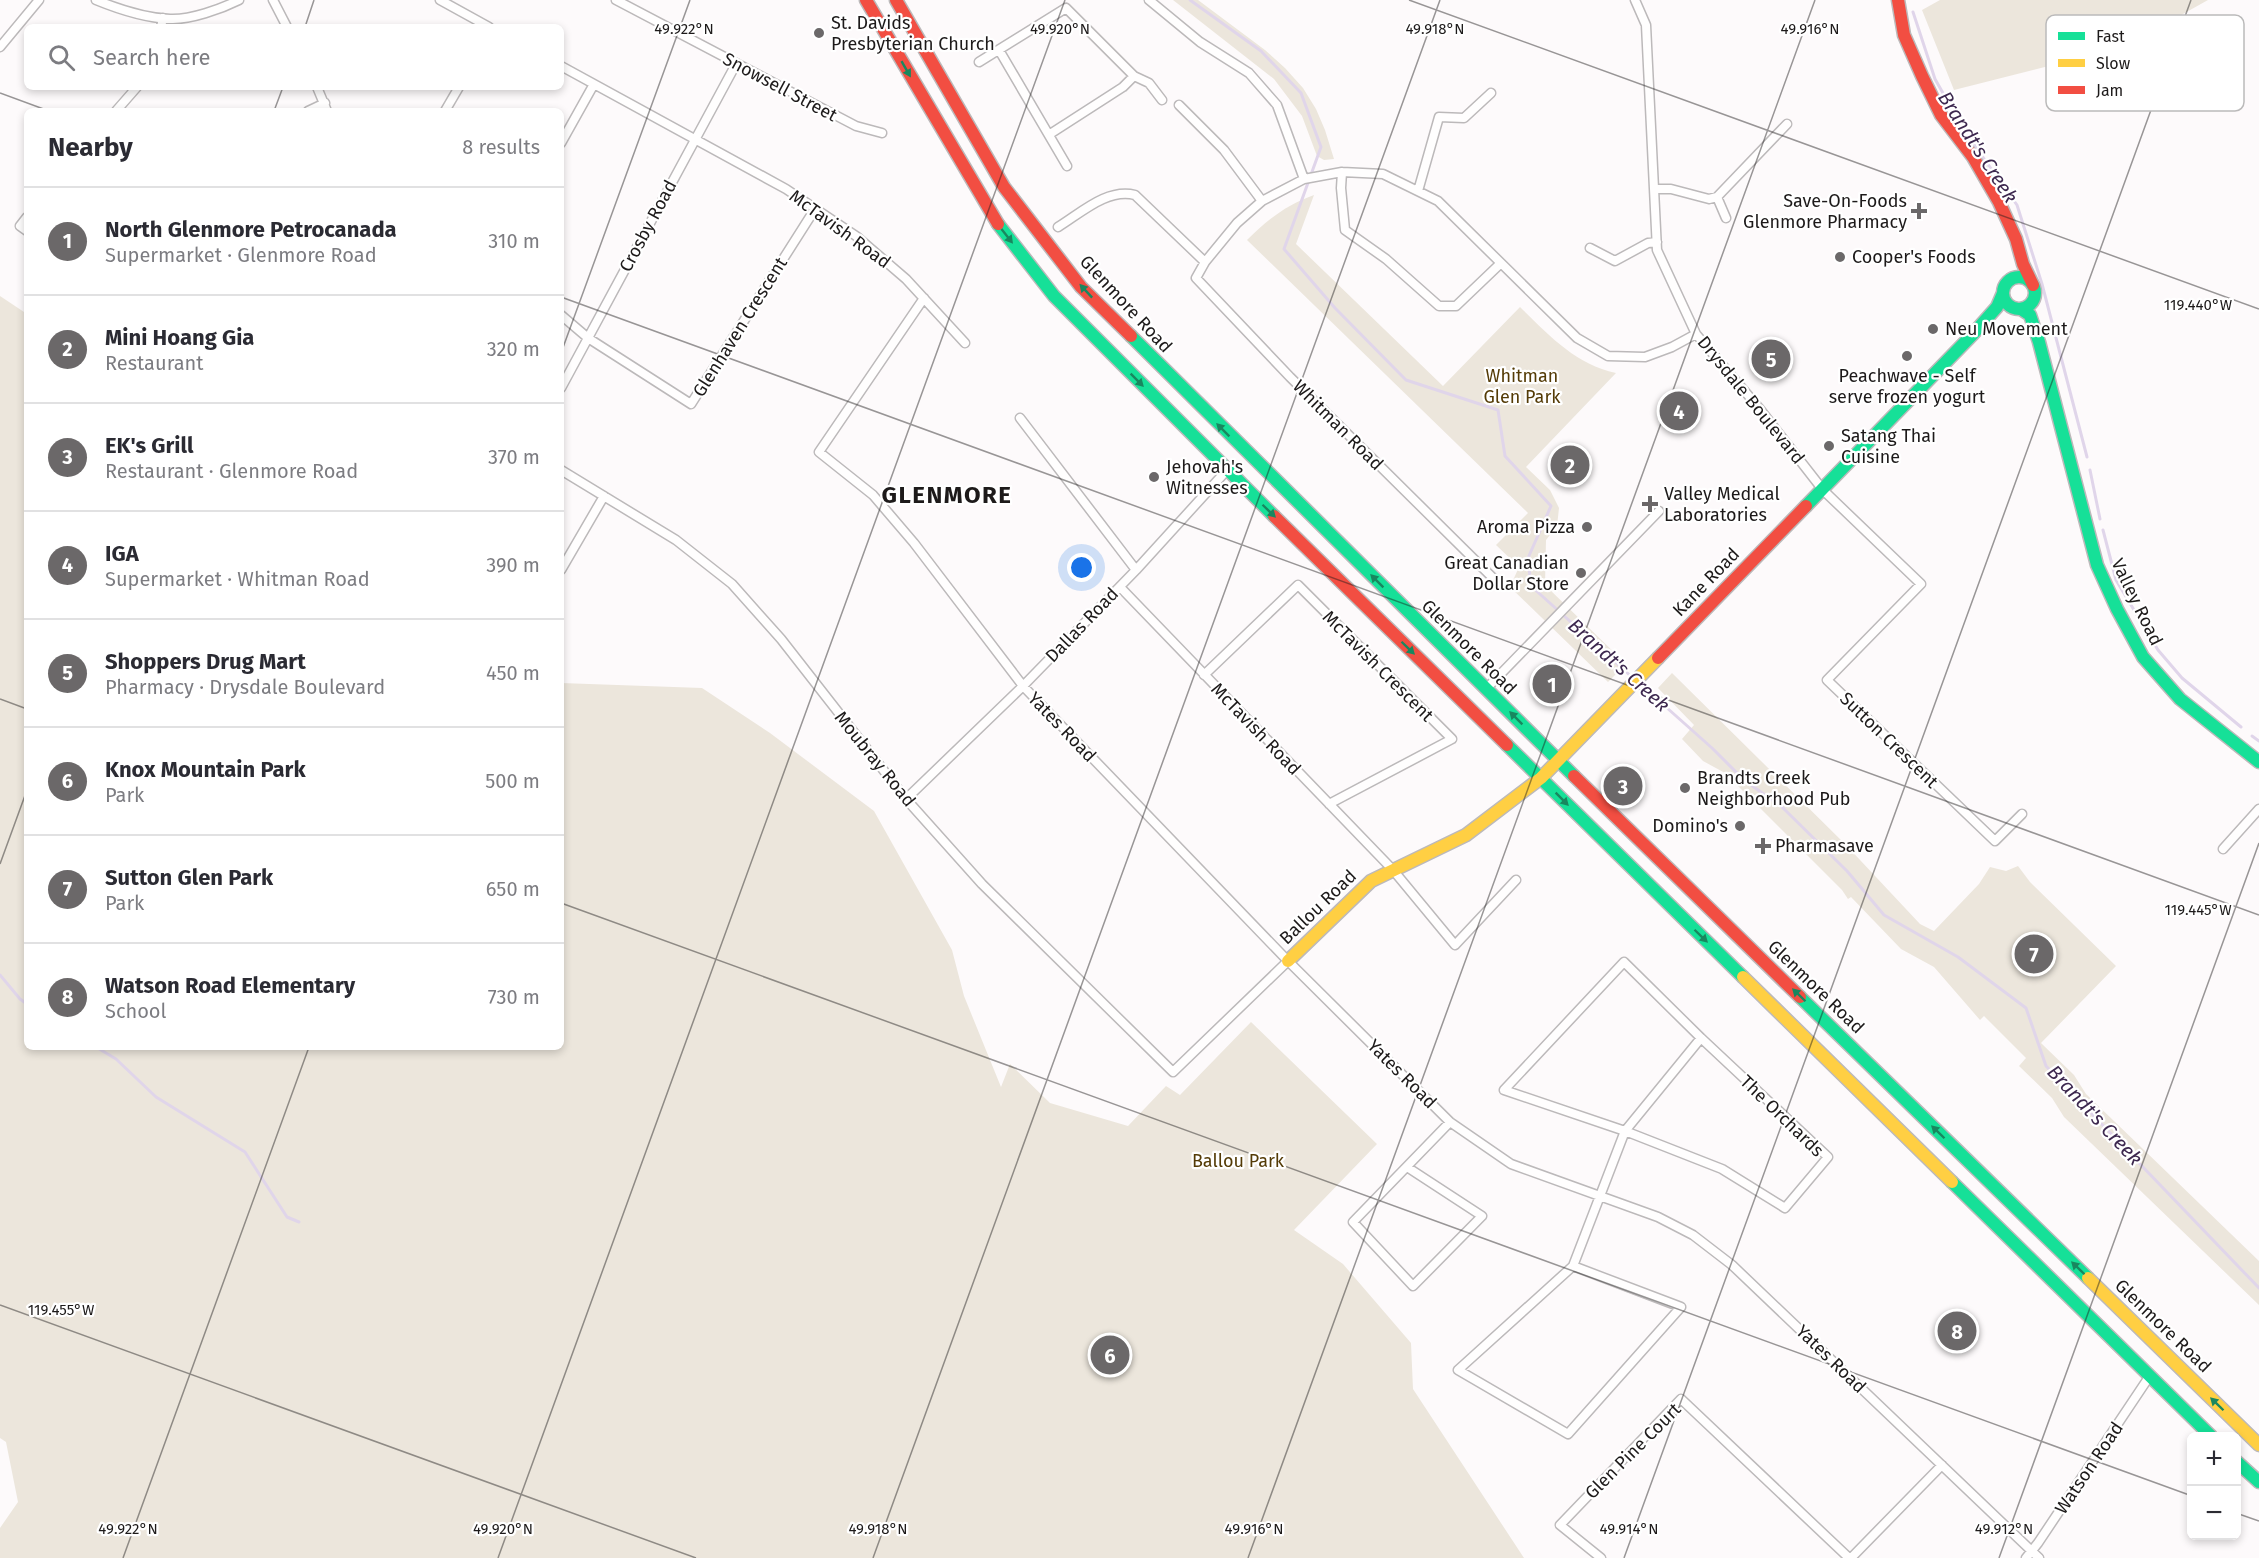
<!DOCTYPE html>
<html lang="en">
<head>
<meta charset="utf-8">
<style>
  :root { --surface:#fff; --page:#f7f7f7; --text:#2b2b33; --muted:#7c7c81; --line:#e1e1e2; --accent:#6b6869 }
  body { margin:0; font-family:"Fira Sans",sans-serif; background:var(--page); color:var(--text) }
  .controls { position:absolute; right:18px; bottom:18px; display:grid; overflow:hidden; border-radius:9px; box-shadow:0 3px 9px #0003 }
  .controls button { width:54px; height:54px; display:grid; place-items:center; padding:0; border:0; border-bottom:2px solid var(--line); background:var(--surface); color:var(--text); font:30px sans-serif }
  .you { position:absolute; left:1082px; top:568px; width:21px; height:21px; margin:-15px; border:4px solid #fff; border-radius:50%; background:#1a73e8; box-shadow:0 0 0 9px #1a73e833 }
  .badge { display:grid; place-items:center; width:39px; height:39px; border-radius:50%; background:var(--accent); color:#fff; font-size:20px; font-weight:700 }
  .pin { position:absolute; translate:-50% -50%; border:3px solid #fff; box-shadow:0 2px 6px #0006 }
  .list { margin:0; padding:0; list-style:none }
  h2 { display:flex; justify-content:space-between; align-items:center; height:78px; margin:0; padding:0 24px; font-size:26px }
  h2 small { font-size:20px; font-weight:400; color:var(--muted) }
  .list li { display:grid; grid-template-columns:39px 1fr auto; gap:18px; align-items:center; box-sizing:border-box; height:108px; padding:0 24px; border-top:2px solid var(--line) }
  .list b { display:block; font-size:22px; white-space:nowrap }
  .list p { margin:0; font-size:20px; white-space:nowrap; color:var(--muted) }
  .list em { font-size:20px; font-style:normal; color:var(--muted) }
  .icon { flex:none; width:33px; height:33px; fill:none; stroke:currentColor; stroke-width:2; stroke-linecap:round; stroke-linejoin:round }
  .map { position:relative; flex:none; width:2259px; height:1558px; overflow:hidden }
  .search { position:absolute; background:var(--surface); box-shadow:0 3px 9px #0003; left:24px; top:24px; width:540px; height:66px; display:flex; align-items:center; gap:15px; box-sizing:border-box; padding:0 21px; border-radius:9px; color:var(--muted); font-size:22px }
  .panel { position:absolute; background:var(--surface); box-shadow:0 3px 9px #0003; left:24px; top:108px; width:540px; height:942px; border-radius:9px }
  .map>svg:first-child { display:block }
  .green { fill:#ece6dc }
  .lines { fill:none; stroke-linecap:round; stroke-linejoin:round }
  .stream { stroke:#e0d5ea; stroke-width:3 }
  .street-casing { stroke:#bcb9ba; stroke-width:11 }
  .fast-casing { stroke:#bcb9ba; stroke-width:15 }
  .slow-casing { stroke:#bcb9ba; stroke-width:15 }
  .jam-casing { stroke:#bcb9ba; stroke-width:15 }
  .street { stroke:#fffefe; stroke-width:8 }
  .fast { stroke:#16e098; stroke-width:12 }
  .slow { stroke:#ffcf43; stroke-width:12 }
  .jam { stroke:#f24e42; stroke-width:12 }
  .oneway { fill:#19875f }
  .ticks { fill:none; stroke:#1d1a1a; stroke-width:1.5; stroke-opacity:0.45 }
  .poi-dot { fill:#6b6869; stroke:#fff; stroke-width:2 }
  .labels { text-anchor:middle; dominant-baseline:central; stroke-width:4.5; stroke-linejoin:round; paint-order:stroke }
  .poi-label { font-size:18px; fill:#1d1a1a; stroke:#fff; text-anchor:start }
  .street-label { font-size:18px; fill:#1d1a1a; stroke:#fff }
  .park-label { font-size:18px; fill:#543b06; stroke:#fff }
  .water-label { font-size:20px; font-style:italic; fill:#3d284f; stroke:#fff }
  .district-label { font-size:24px; font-weight:bold; letter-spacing:1.5px; fill:#1d1a1a; stroke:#fff }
  .key { fill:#fff; stroke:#bbbaba; stroke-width:1.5 }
  .key-label { font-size:16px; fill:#1d1a1a }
  .ticks-label { font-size:15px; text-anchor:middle; fill:#1d1a1a; stroke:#fff; stroke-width:4.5; stroke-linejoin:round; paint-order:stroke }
</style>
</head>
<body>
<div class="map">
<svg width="2259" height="1558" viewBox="0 0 2259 1558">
  <rect width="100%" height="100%" fill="#fdfafb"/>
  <path class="green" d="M1173 0H1198L1265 50 1285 68 1303 88 1316 109 1325 130 1334 159 1324 160 1317 156 1302 116 1274 79Z
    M1940 0H2208L2124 47 1954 90 1922 10Z
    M1314 195 1296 244 1443 386 1520 307C1549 335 1575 364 1616 373L1526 467 1550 490 1559 508 1557 526 1546 540 1545 585 1626 664 1608 682 1510 587 1519 567 1496 545 1528 513 1247 240C1267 220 1286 205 1314 195Z
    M0 296 27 314V1047H561V683L702 688 770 733 874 811 952 950 964 996 1001 1087 1010 1064 1050 1103 1128 1126 1166 1086 1180 1095 1251 1022 1377 1144 1294 1230 1343 1264 1411 1343 1413 1389 1524 1558H0V1528L18 1502 6 1442 0 1438Z
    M1672 673 1846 845 1920 924 1934 931 1979 884 1990 867 2006 871 2018 866 2030 882 2116 966 2041 1043 2074 1075 2086 1094 2259 1261V1305L2064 1117 2052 1098 2019 1066 2026 1058 1984 1016 1980 1020 1934 967 1901 949 1851 897 1848 899 1842 890 1725 773 1703 761 1682 739 1694 725 1658 688Z"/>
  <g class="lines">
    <path class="stream" d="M1190 0 1261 51 1301 93 1321 147 1284 249 1335 308 1406 380 1498 410 1505 456 1551 506 1528 558 1531 586 1634 679
      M1913 12 1935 79 1965 132 2017 205 2042 284 2087 457
      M2090 470 2100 519
      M2103 530 2116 580 2158 650 2182 678 2241 727
      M1639 683 1712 748 1744 780 1782 807 1847 871 1884 915 1958 957 2026 1008 2046 1066 2259 1288
      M2252 736 2259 741
      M0 975 20 999 27 1004
      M96 1047 116 1059 156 1097 245 1152 287 1217 299 1222"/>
    <g class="street-casing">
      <path id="street" d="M96 0C118 9 147 18 170 19 190 20 221 9 239 0
        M273 0 287 27
        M440 0 489 27
        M616 0 856 126 882 133
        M1149 0 1200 42 1249 73 1277 105 1304 179
        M1635 0 1646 25 1657 250 1696 334 1759 408 1823 490 1921 584 1827 680 1995 841 2022 814
        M161 27 163 18
        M0 47 39 0
        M999 50 1067 166
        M979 62 1066 8 1134 76
        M561 66 786 189 856 236 906 279 965 343
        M317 87 327 111
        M1179 105 1224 150 1262 201
        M116 111 137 87
        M308 111 325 103
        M445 111 459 87
        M1050 134 1123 87 1134 76 1149 83 1162 100
        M561 143 594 84
        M1342 172 1341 188 1345 230 1386 259 1439 306H1456L1501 263
        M1654 189H1671L1709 199 1717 197 1787 124
        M1418 191 1439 117 1464 118 1491 93
        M1717 197 1726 218
        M27 217 20 226 27 231
        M1058 227C1081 213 1107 188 1135 195L1205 262
        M1590 248 1615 261 1648 243 1657 242
        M924 298 819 452 873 495 914 543 1023 686 1288 961 1450 1122 1511 1164 1658 1217 1693 1235 1732 1265 2039 1558
        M561 315 588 338 691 404 815 209
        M561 388 736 64
        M1020 418 1136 570
        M561 470 676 540 732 584 781 639 906 799 982 884 1173 1072 1288 961
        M561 570 604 496
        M1496 581 1290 377 1196 278 1205 262 1237 223 1262 201 1304 179 1342 172 1383 174 1438 201 1577 338 1608 356 1645 357 1672 347 1696 334
        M1120 587 1393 870 1455 945 1516 880
        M1204 675 1298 585 1452 739 1329 804
        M1486 689 1659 511
        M906 799 1023 686 1136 570 1227 470
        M2223 849 2259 809
        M1624 962 1701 1038 1828 1157 1785 1208 1722 1169 1625 1131 1504 1090Z
        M1407 1167 1482 1216 1413 1286 1353 1222 1450 1122
        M1573 1266 1681 1307 1568 1434 1458 1370 1573 1266 1625 1131 1701 1038
        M1601 1558 1560 1525 1681 1399 1849 1558
        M1851 1558 1942 1465
        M2026 1558 2038 1543 2149 1377"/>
    </g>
    <g class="fast-casing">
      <path id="fast" d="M998 224 1054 296 1274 516
        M2003 293a16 16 0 1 1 32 0a16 16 0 1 1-32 0Z
        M2021 309 2030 315 2039 342 2097 565 2117 609 2143 657 2180 699 2259 762
        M1131 336 1574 776
        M1806 506 1973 334 1997 307 2003 293
        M1507 745 1743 977
        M1800 997 2088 1278
        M1952 1182 2211 1436
        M2236 1461 2259 1482"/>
    </g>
    <g class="slow-casing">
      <path id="slow" d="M1288 961 1371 881 1466 835 1541 778 1658 658
        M1743 977 1952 1182
        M2088 1278 2259 1445"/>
    </g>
    <g class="jam-casing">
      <path id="jam" d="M866 0 998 224
        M896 0 1004 187 1081 287 1131 336
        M1898 0 1904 35 1922 76 1941 115 1973 157 1999 202 2016 239 2023 264 2033 285
        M1274 516 1507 745
        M1658 658 1806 506
        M1574 776 1800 997"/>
    </g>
    <use href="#street" class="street"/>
    <use href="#fast" class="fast"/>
    <use href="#slow" class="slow"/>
    <use href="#jam" class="jam"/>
  </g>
  <defs><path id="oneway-solid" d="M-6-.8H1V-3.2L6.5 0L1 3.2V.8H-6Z" transform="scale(1.5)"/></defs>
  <g class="oneway">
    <use href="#oneway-solid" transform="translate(906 69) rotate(60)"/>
    <use href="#oneway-solid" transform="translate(1007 236) rotate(52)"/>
    <use href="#oneway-solid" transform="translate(1086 291) rotate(-133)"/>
    <use href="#oneway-solid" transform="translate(1137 380) rotate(45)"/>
    <use href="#oneway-solid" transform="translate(1223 430) rotate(-135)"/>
    <use href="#oneway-solid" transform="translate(1269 511) rotate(44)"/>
    <use href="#oneway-solid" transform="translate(1377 581) rotate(-135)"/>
    <use href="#oneway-solid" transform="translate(1408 648) rotate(44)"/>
    <use href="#oneway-solid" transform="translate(1516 718) rotate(-135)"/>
    <use href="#oneway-solid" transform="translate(1562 799) rotate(45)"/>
    <use href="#oneway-solid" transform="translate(1701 936) rotate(44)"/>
    <use href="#oneway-solid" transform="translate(1799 995) rotate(-136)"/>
    <use href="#oneway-solid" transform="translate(1938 1132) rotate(-136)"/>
    <use href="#oneway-solid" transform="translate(2078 1268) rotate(-136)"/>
    <use href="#oneway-solid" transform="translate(2217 1404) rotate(-136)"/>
  </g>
  <path class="ticks" d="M1409 0 2259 309M305 27 314 0M0 93 49 111M274 111 283 87M561 297 2259 915M561 353 690 0M0 699 27 709M0 864 27 790M561 903 2192 1496M0 1305 696 1558M2236 1513 2259 1521M123 1558 309 1047M498 1558 1065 0M873 1558 1440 0M1248 1558 1815 0M1624 1558 2191 0M1999 1558 2259 843"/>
  <g class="poi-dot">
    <circle cx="819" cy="33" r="6"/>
    <path d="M1916 202h6v6h6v6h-6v6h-6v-6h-6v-6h6z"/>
    <circle cx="1840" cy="257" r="6"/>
    <circle cx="1933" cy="329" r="6"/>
    <circle cx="1907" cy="356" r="6"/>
    <circle cx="1829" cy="446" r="6"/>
    <circle cx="1154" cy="477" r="6"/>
    <path d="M1647 495h6v6h6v6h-6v6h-6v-6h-6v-6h6z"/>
    <circle cx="1587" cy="527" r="6"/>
    <circle cx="1581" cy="573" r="6"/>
    <circle cx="1685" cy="788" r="6"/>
    <circle cx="1740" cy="826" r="6"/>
    <path d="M1760 837h6v6h6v6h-6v6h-6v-6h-6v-6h6z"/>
  </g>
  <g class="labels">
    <g class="poi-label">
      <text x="831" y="23">St. Davids<tspan x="831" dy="21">Presbyterian Church</tspan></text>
      <text x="1907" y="201" text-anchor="end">Save-On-Foods<tspan x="1907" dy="21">Glenmore Pharmacy</tspan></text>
      <text x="1852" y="257">Cooper's Foods</text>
      <text x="1945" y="329">Neu Movement</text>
      <text x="1907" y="376" text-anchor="middle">Peachwave - Self<tspan x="1907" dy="21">serve frozen yogurt</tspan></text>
      <text x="1841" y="436">Satang Thai<tspan x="1841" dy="21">Cuisine</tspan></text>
      <text x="1166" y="467">Jehovah's<tspan x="1166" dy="21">Witnesses</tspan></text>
      <text x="1664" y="494">Valley Medical<tspan x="1664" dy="21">Laboratories</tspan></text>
      <text x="1575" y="527" text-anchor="end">Aroma Pizza</text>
      <text x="1569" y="563" text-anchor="end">Great Canadian<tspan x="1569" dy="21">Dollar Store</tspan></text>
      <text x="1697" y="778">Brandts Creek<tspan x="1697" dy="21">Neighborhood Pub</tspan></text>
      <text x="1728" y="826" text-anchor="end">Domino's</text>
      <text x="1775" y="846">Pharmasave</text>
    </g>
    <g class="street-label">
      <text transform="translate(780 87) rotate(28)">Snowsell Street</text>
      <text transform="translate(648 226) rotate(-62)">Crosby Road</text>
      <text transform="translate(840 229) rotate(36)">McTavish Road</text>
      <text transform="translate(1126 304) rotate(47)">Glenmore Road</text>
      <text transform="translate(740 327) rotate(-58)">Glenhaven Crescent</text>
      <text transform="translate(1751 400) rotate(51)">Drysdale Boulevard</text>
      <text transform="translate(1338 425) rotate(45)">Whitman Road</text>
      <text transform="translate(1706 582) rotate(-46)">Kane Road</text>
      <text transform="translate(2137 602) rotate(64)">Valley Road</text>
      <text transform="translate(1082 625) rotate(-46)">Dallas Road</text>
      <text transform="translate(1469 647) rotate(45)">Glenmore Road</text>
      <text transform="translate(1378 666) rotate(45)">McTavish Crescent</text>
      <text transform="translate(1062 727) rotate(46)">Yates Road</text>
      <text transform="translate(1256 729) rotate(46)">McTavish Road</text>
      <text transform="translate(1889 740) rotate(44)">Sutton Crescent</text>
      <text transform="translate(875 759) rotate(51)">Moubray Road</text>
      <text transform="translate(1318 907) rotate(-44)">Ballou Road</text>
      <text transform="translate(1816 987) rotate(44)">Glenmore Road</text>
      <text transform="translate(1402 1074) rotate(45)">Yates Road</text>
      <text transform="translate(1782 1116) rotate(44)">The Orchards</text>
      <text transform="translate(2163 1326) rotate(44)">Glenmore Road</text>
      <text transform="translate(1831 1359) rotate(44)">Yates Road</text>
      <text transform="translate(1633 1451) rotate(-45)">Glen Pine Court</text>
      <text transform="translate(2089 1468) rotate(-56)">Watson Road</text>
    </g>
    <g class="park-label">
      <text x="1522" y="376">Whitman<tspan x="1522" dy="21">Glen Park</tspan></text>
      <text x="1238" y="1161">Ballou Park</text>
    </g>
    <g class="water-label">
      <text transform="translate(1978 147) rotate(57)">Brandt's Creek</text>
      <text transform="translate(1619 665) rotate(42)">Brandt's Creek</text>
      <text transform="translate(2095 1115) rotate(47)">Brandt's Creek</text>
    </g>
    <g class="district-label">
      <text x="947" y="495">GLENMORE</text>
    </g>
  </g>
  <rect x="2046" y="15" width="198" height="96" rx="9" class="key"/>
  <rect x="2058" y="32" width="27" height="8" fill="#16e098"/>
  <rect x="2058" y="59" width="27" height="8" fill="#ffcf43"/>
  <rect x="2058" y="86" width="27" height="8" fill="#f24e42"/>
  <g class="key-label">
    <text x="2096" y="42">Fast</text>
    <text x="2096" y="69">Slow</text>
    <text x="2096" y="96">Jam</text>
  </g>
  <g class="ticks-label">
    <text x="1060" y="34">49.920°N</text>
    <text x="684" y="34">49.922°N</text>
    <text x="1435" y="34">49.918°N</text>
    <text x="1810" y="34">49.916°N</text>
    <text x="2198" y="310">119.440°W</text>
    <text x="2198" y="915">119.445°W</text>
    <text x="61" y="1315">119.455°W</text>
    <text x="128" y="1534">49.922°N</text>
    <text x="503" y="1534">49.920°N</text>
    <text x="878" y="1534">49.918°N</text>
    <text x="1254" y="1534">49.916°N</text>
    <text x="1629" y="1534">49.914°N</text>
    <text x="2004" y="1534">49.912°N</text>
  </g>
</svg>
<div class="controls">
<button>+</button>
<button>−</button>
</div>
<div class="you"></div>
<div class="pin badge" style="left:1552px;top:684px">1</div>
<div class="pin badge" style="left:1570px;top:465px">2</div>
<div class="pin badge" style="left:1623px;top:786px">3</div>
<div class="pin badge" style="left:1679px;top:411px">4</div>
<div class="pin badge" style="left:1771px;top:359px">5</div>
<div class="pin badge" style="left:1110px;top:1355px">6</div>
<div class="pin badge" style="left:2034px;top:954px">7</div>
<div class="pin badge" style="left:1957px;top:1331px">8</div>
<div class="search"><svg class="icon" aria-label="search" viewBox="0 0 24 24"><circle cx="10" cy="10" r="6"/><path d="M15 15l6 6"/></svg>Search here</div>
<section class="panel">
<h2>Nearby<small>8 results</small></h2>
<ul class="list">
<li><span class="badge">1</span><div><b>North Glenmore Petrocanada</b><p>Supermarket · Glenmore Road</p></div><em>310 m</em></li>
<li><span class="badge">2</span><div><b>Mini Hoang Gia</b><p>Restaurant</p></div><em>320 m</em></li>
<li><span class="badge">3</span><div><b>EK's Grill</b><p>Restaurant · Glenmore Road</p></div><em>370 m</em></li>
<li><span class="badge">4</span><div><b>IGA</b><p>Supermarket · Whitman Road</p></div><em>390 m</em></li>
<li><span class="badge">5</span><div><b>Shoppers Drug Mart</b><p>Pharmacy · Drysdale Boulevard</p></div><em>450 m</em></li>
<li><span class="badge">6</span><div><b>Knox Mountain Park</b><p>Park</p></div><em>500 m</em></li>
<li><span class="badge">7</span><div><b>Sutton Glen Park</b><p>Park</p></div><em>650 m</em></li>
<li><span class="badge">8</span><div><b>Watson Road Elementary</b><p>School</p></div><em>730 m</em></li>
</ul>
</section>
</div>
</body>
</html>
